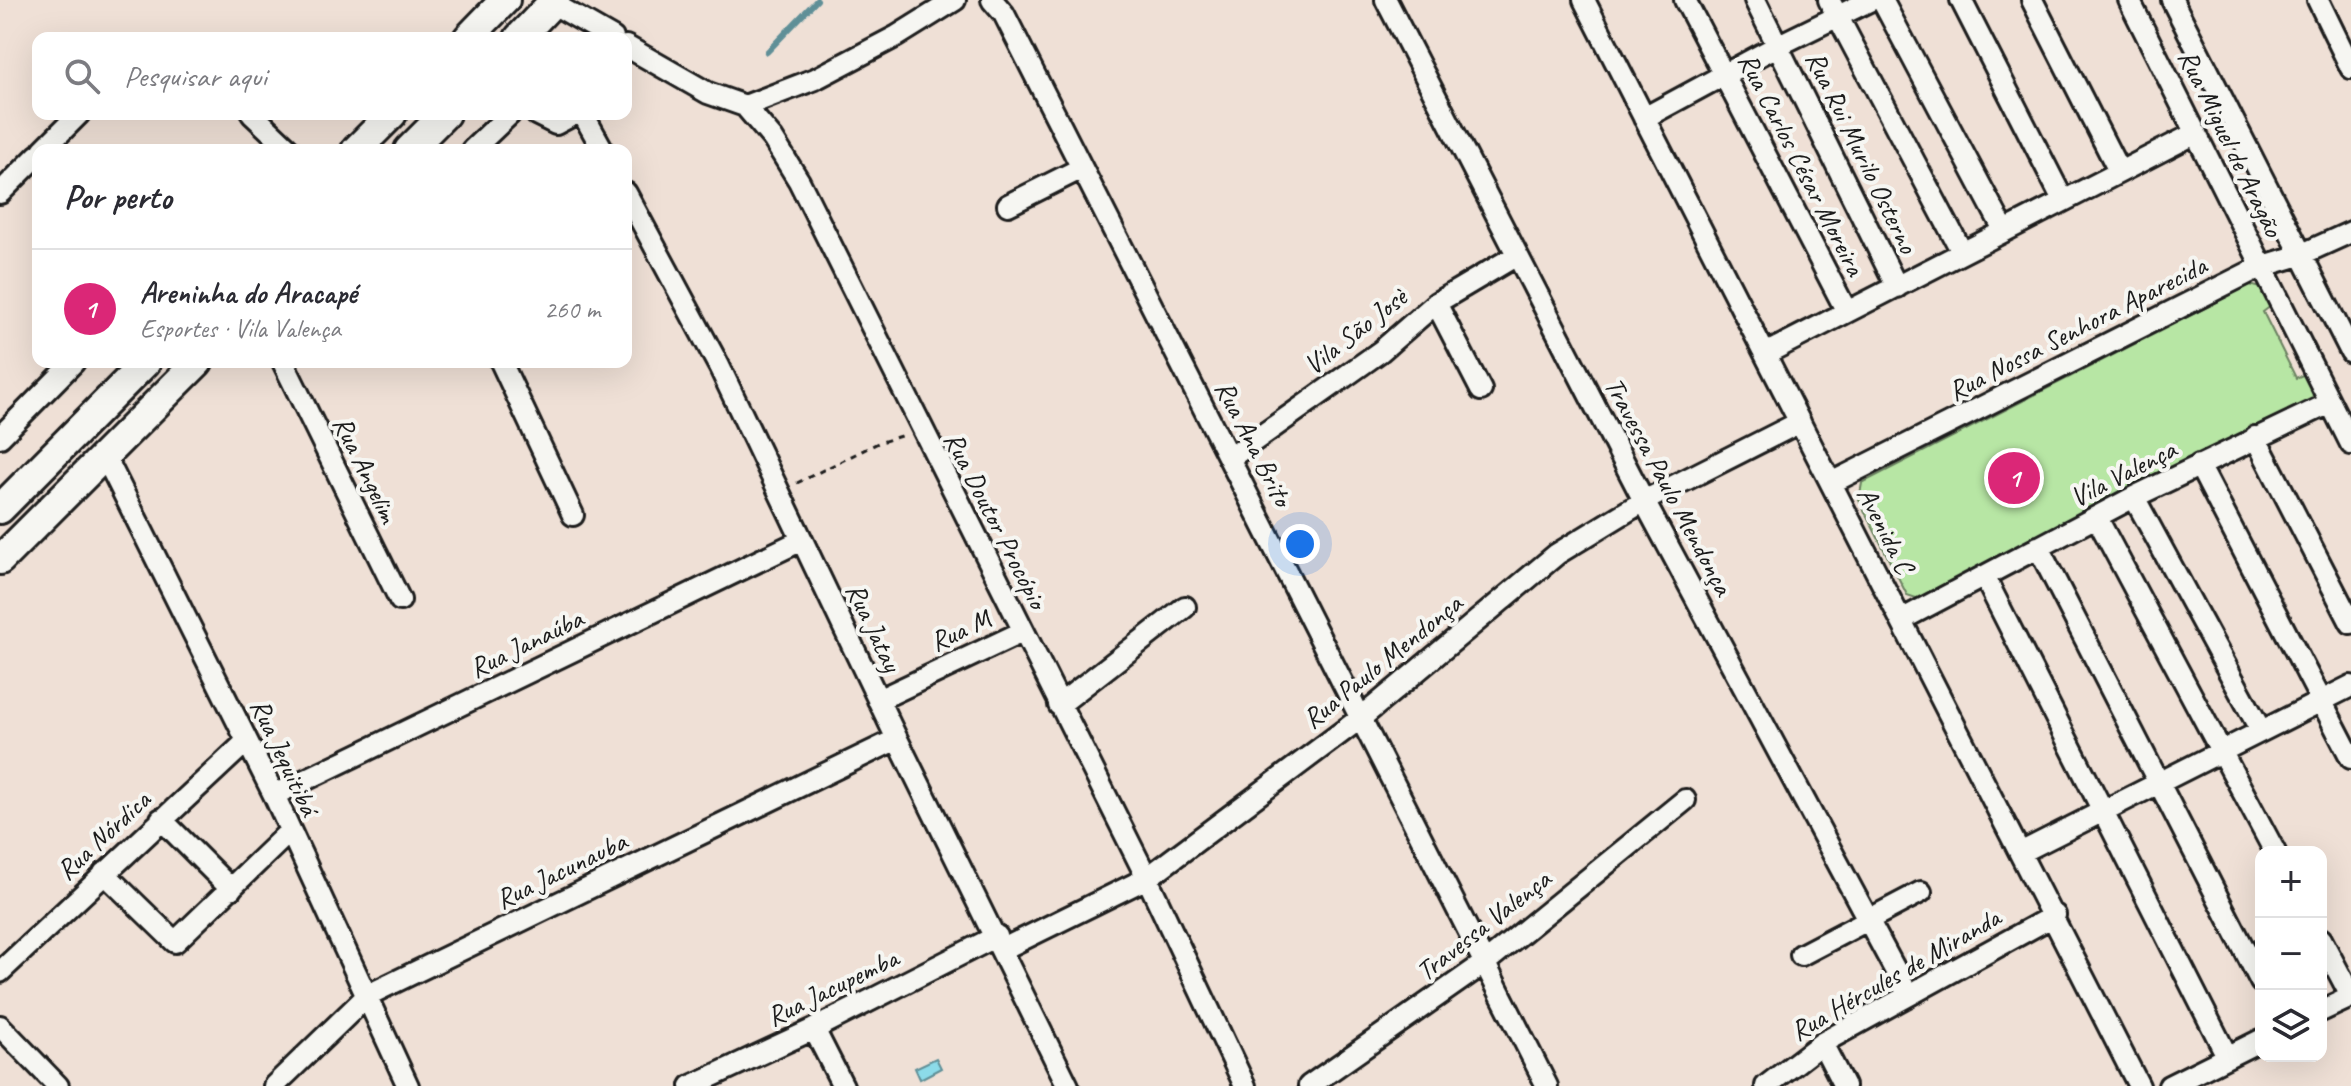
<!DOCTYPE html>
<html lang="pt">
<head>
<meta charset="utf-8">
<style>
  :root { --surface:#fff; --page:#f2f2f3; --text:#2b2b33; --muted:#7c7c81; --line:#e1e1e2; --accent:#db2777 }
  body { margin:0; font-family:Caveat,sans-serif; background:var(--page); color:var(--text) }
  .controls { position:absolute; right:24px; bottom:24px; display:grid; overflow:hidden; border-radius:16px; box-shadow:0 8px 32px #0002 }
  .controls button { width:72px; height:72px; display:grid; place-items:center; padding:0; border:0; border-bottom:2px solid var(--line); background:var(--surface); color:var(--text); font:40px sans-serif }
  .you { position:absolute; left:1300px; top:544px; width:28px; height:28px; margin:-20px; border:6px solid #fff; border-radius:50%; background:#1a73e8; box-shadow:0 0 0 12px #1a73e833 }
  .badge { display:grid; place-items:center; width:52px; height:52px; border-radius:50%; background:var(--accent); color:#fff; font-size:26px; font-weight:700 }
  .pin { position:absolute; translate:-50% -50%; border:4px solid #fff; box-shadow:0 2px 8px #0006 }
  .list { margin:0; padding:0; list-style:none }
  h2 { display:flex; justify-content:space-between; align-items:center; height:104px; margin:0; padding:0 32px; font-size:34px }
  h2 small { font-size:26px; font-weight:400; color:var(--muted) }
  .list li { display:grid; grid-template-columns:52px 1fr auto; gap:24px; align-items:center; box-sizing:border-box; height:120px; padding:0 32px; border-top:2px solid var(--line) }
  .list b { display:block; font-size:30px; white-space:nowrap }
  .list p { margin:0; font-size:26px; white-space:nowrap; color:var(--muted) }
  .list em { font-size:26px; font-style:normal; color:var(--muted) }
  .icon { flex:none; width:44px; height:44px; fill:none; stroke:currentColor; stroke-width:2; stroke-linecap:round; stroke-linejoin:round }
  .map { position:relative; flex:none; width:2351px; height:1086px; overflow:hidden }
  .search { position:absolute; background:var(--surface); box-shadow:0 8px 32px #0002; left:32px; top:32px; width:600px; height:88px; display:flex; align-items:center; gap:20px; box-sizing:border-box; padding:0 28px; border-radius:16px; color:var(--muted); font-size:30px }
  .panel { position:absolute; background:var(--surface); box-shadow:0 8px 32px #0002; left:32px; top:144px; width:600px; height:224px; border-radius:16px }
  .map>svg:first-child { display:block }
  .green { fill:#b7e6a4; stroke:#6a8160; stroke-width:2 }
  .water { fill:#8cdbe9; stroke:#5f8f97; stroke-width:2 }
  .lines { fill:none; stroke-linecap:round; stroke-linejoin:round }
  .stream { stroke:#5f8f97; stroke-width:6 }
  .minor-casing { stroke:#1c1c1c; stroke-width:26 }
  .highway-casing { stroke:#1c1c1c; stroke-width:34 }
  .path { stroke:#1c1c1c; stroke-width:3; stroke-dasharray:6 6; stroke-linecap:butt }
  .minor { stroke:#f6f6f2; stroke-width:20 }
  .highway { stroke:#f6f6f2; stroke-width:28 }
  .labels { text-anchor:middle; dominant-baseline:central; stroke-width:8; stroke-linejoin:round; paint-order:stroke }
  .street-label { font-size:28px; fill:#1c1c1c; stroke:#f6f6f2 }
</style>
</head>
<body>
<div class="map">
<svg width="2351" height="1086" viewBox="0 0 2351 1086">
  <rect width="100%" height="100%" fill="#efe0d6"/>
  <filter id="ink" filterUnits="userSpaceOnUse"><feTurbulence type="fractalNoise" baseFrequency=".0125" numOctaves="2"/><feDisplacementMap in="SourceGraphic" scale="16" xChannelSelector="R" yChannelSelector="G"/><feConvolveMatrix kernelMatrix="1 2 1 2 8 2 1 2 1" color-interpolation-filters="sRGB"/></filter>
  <g filter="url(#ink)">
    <path class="green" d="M2250 285 2265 289 2271 306 2263 312 2296 378 2307 373 2315 388 2310 404 1922 600 1907 595 1859 500 1862 483Z"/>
    <path class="water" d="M936 1058 941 1068 920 1079 915 1068Z"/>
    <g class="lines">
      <path class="stream" d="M767 52 817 0"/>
      <g class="minor-casing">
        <path id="minor" d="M992 0 1004 14 1547 1086
          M1386 0 1644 501 1908 994
          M1584 0 2139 1086
          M1685 0 1847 312
          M1755 0 1897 287
          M1829 0 1962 252
          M1882 0 2004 230
          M1961 0 2063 200
          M2032 0 2119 171
          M2129 0 2351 444
          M2172 0 2351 352
          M2318 0 2351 68
          M552 3 613 38
          M626 46 708 93 745 106 773 139 799 181 1147 878 1245 1086
          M745 106 815 79 897 36 955 0
          M252 114 290 150
          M536 114 556 124 575 114
          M583 114 603 150
          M1644 118 1779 45 1871 0
          M43 150 79 114
          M472 150 510 114
          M0 193 38 155
          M626 193 719 366 897 739 1068 1086
          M1008 205 1082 168
          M1436 303 1481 390
          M1765 354 2196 133
          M283 362 400 600
          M501 362 573 515
          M0 437 74 362
          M2255 437 2351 623
          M104 454 274 795 408 1086
          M1230 458 1381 351 1436 303 1517 255
          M2199 465 2351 758
          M1831 483 2260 267 2300 255 2351 232
          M2134 497 2261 731
          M2097 518 2275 852
          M2038 547 2261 982
          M1984 576 2227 1056
          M1901 620 2134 497 2330 403
          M878 700 1022 632
          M1059 705 1185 607
          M274 795 802 540
          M161 819 231 889
          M2022 852 2351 686
          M104 873 175 942 289 832
          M2321 939 2351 996
          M1003 949 1147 878 1362 717 1557 554 1644 501 1800 422
          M1801 955 1921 892
          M0 972 247 741
          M2321 1011 2351 997
          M0 1026 58 1086
          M814 1029 843 1086
          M1822 1043 1844 1086
          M274 1086 368 995 897 739
          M691 1086 814 1029 997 936
          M1309 1086 1486 962 1685 800
          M1766 1086 1822 1043 2055 915
          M2169 1086 2261 1040"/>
      </g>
      <g class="highway-casing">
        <path id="highway" d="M468 38 505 0
          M519 38 555 0
          M356 150 392 114
          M409 150 445 114
          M0 509 146 362
          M0 560 198 362"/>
      </g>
      <path class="path" d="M797 483 878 443 904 435"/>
      <use href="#minor" class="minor"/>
      <use href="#highway" class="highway"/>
    </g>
  </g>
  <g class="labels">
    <g class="street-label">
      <text transform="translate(2231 143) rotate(64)">Rua Miguel de Aragão</text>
      <text transform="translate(1862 152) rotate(64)">Rua Rui Murilo Osterno</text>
      <text transform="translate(1802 164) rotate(63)">Rua Carlos César Moreira</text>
      <text transform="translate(2077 328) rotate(-27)">Rua Nossa Senhora Aparecida</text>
      <text transform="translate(1355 331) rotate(-38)">Vila São Josè</text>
      <text transform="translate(1254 443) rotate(63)">Rua Ana Brito</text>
      <text transform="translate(366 469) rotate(64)">Rua Angelim</text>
      <text transform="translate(2123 473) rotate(-27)">Vila Valença</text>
      <text transform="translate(1669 486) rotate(62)">Travessa Paulo Mendonça</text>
      <text transform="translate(996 520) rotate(63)">Rua Doutor Procópio</text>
      <text transform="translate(1886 530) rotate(63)">Avenida C</text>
      <text transform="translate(874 627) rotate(65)">Rua Jatay</text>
      <text transform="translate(960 630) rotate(-25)">Rua M</text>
      <text transform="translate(526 643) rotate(-26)">Rua Janaúba</text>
      <text transform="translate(1382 661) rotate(-39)">Rua Paulo Mendonça</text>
      <text transform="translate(285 757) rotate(65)">Rua Jequitibá</text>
      <text transform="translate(103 835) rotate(-43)">Rua Nórdica</text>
      <text transform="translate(561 870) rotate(-26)">Rua Jacunauba</text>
      <text transform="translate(1483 925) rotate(-38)">Travessa Valença</text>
      <text transform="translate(1895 974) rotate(-30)">Rua Hércules de Miranda</text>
      <text transform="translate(832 987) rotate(-26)">Rua Jacupemba</text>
    </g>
  </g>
</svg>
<div class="controls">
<button>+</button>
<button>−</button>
<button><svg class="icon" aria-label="layers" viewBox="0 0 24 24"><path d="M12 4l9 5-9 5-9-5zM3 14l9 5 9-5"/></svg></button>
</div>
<div class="you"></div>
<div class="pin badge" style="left:2014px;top:478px">1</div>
<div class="search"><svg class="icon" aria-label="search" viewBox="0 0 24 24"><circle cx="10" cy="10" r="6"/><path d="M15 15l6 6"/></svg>Pesquisar aqui</div>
<section class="panel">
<h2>Por perto<small></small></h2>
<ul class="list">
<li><span class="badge">1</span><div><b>Areninha do Aracapé</b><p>Esportes · Vila Valença</p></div><em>260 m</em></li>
</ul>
</section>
</div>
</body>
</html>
